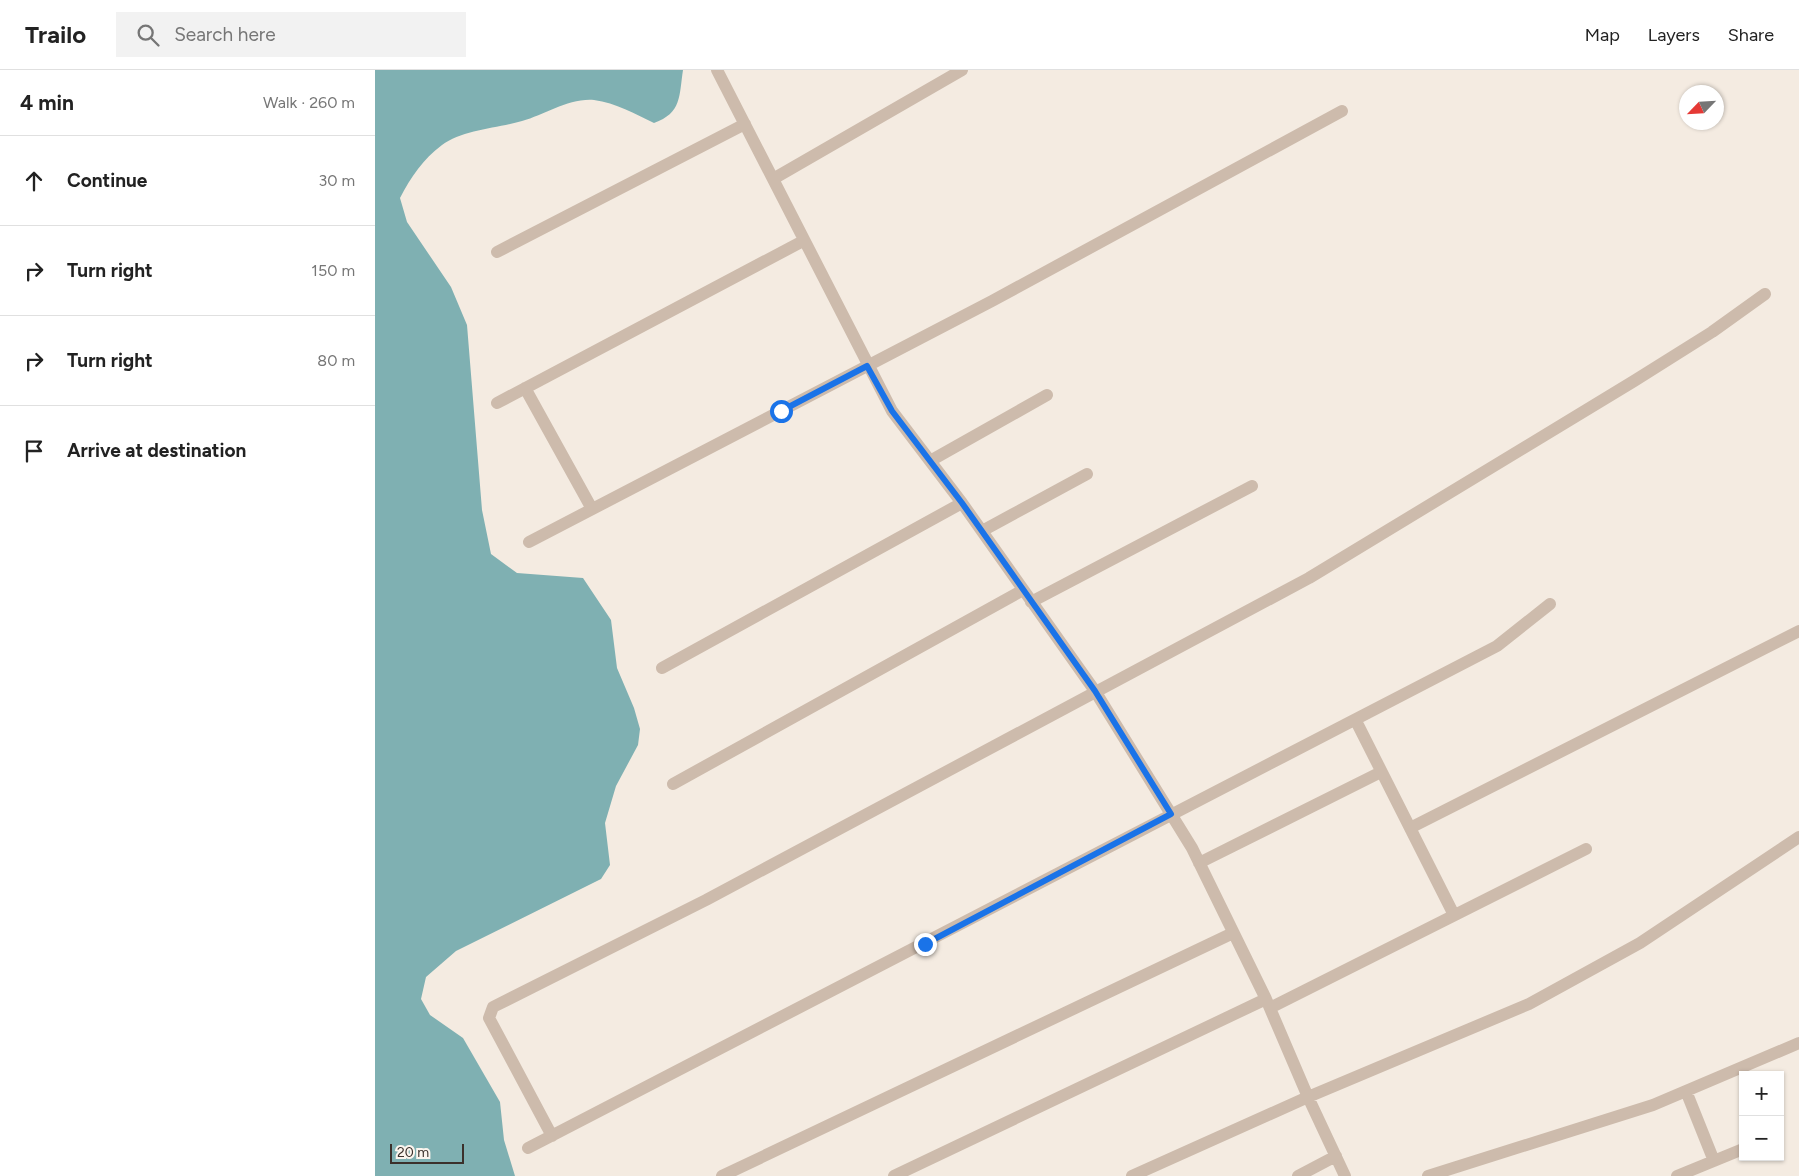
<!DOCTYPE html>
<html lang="en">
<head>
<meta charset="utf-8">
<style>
  :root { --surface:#fff; --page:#f2f2f2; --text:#222; --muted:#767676; --line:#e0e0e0 }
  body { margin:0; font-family:Figtree,sans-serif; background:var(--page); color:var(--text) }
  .controls { position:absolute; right:15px; bottom:15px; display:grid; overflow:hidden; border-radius:0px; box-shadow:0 1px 4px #0004 }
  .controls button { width:45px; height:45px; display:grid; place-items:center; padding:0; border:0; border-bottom:1px solid var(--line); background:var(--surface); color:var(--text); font:25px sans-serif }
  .compass { position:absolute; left:1304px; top:15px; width:45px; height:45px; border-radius:50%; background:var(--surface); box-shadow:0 1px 4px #0004; rotate:245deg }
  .scale { position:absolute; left:15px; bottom:12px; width:74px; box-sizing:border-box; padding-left:5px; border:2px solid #3b302b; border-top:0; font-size:14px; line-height:18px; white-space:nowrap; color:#3b302b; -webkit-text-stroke:4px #fbf5ee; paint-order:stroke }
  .stop { position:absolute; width:15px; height:15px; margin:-11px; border:4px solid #1a73e8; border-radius:50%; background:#fff }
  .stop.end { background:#1a73e8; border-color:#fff; box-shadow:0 1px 5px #0008 }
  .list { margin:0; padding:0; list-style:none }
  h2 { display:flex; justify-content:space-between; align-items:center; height:65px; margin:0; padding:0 20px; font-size:21px }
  h2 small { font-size:16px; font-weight:400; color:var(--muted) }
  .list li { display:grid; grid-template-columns:32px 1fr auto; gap:15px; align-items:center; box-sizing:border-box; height:90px; padding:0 20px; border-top:1px solid var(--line) }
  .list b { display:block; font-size:19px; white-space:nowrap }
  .list em { font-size:16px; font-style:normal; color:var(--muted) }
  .icon { flex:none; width:28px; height:28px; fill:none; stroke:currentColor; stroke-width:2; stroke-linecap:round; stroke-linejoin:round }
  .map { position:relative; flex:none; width:1424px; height:1106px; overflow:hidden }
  header { display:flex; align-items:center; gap:30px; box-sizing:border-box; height:70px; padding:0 25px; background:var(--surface); border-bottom:1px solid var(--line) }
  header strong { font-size:24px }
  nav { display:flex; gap:28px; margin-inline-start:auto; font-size:18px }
  .search { width:350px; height:45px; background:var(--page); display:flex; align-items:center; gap:12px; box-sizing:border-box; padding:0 18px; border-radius:0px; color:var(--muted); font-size:19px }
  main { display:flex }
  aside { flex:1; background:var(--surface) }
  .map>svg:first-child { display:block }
  .water { fill:#7fb0b2 }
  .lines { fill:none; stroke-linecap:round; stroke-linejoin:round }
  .street { stroke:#cdbbac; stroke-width:12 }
  .route { stroke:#1a73e8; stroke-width:6 }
</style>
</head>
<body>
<header>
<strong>Trailo</strong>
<div class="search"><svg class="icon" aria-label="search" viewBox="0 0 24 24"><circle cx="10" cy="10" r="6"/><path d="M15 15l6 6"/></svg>Search here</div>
<nav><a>Map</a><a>Layers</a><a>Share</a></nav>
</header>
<main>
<aside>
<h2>4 min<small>Walk · 260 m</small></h2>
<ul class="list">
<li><svg class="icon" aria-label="ahead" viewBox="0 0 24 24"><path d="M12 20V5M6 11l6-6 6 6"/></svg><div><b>Continue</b></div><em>30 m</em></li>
<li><svg class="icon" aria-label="right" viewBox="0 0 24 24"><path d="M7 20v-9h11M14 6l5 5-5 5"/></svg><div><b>Turn right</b></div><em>150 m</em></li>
<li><svg class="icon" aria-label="right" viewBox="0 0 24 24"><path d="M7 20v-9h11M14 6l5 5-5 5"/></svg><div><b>Turn right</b></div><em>80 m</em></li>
<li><svg class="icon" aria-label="arrive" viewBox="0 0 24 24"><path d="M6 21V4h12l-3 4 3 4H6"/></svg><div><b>Arrive at destination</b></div></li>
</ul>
</aside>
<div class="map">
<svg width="1424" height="1106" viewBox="0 0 1424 1106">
  <rect width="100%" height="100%" fill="#f4ebe1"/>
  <path class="water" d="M0 0H308C304 26 307 43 279 53 260 44 241 33 219 30 193 28 170 45 147 51 123 58 87 60 67 75 48 89 36 107 25 128L32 152 76 217 92 255 107 440 116 484 142 503 208 508 236 550 242 598 259 638 265 659 263 675 241 716 230 753 235 795 226 809 81 881 51 907 46 929 55 945 88 968 125 1032 129 1070 140 1106H0Z"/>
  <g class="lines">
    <path class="street" d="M342 0 517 341 587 433 720 621 817 778 891 929 933 1027 970 1106
      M398 109 587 0
      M122 182 370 54
      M150 318 217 439
      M122 333 428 171
      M555 391 672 325
      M607 461 712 404
      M154 472 617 231 967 41
      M656 532 877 416
      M287 598 587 433
      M981 651 1079 845
      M298 714 648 520
      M1035 758 1424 561
      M824 793 1006 702
      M895 938 1211 779
      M1311 1021 1339 1091
      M177 1066 114 948 118 937 331 830 934 508 1259 311 1337 262 1390 224
      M153 1078 1122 576 1175 534
      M347 1106 858 863
      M519 1106 891 929
      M757 1106 933 1027 1154 934 1265 873 1424 767
      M923 1106 961 1086
      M1053 1106 1278 1035 1424 973
      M1302 1106 1368 1079"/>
  </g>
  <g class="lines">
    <path class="route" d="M406 341 492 296 517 341 587 433 720 621 796 744 550 874"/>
  </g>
</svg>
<div class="controls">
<button>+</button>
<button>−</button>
</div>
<svg class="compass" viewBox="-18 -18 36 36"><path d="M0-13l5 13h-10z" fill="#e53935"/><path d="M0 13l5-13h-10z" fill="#767676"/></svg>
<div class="scale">20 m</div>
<div class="stop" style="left:406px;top:341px"></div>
<div class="stop end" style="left:550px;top:874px"></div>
</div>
</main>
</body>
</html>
